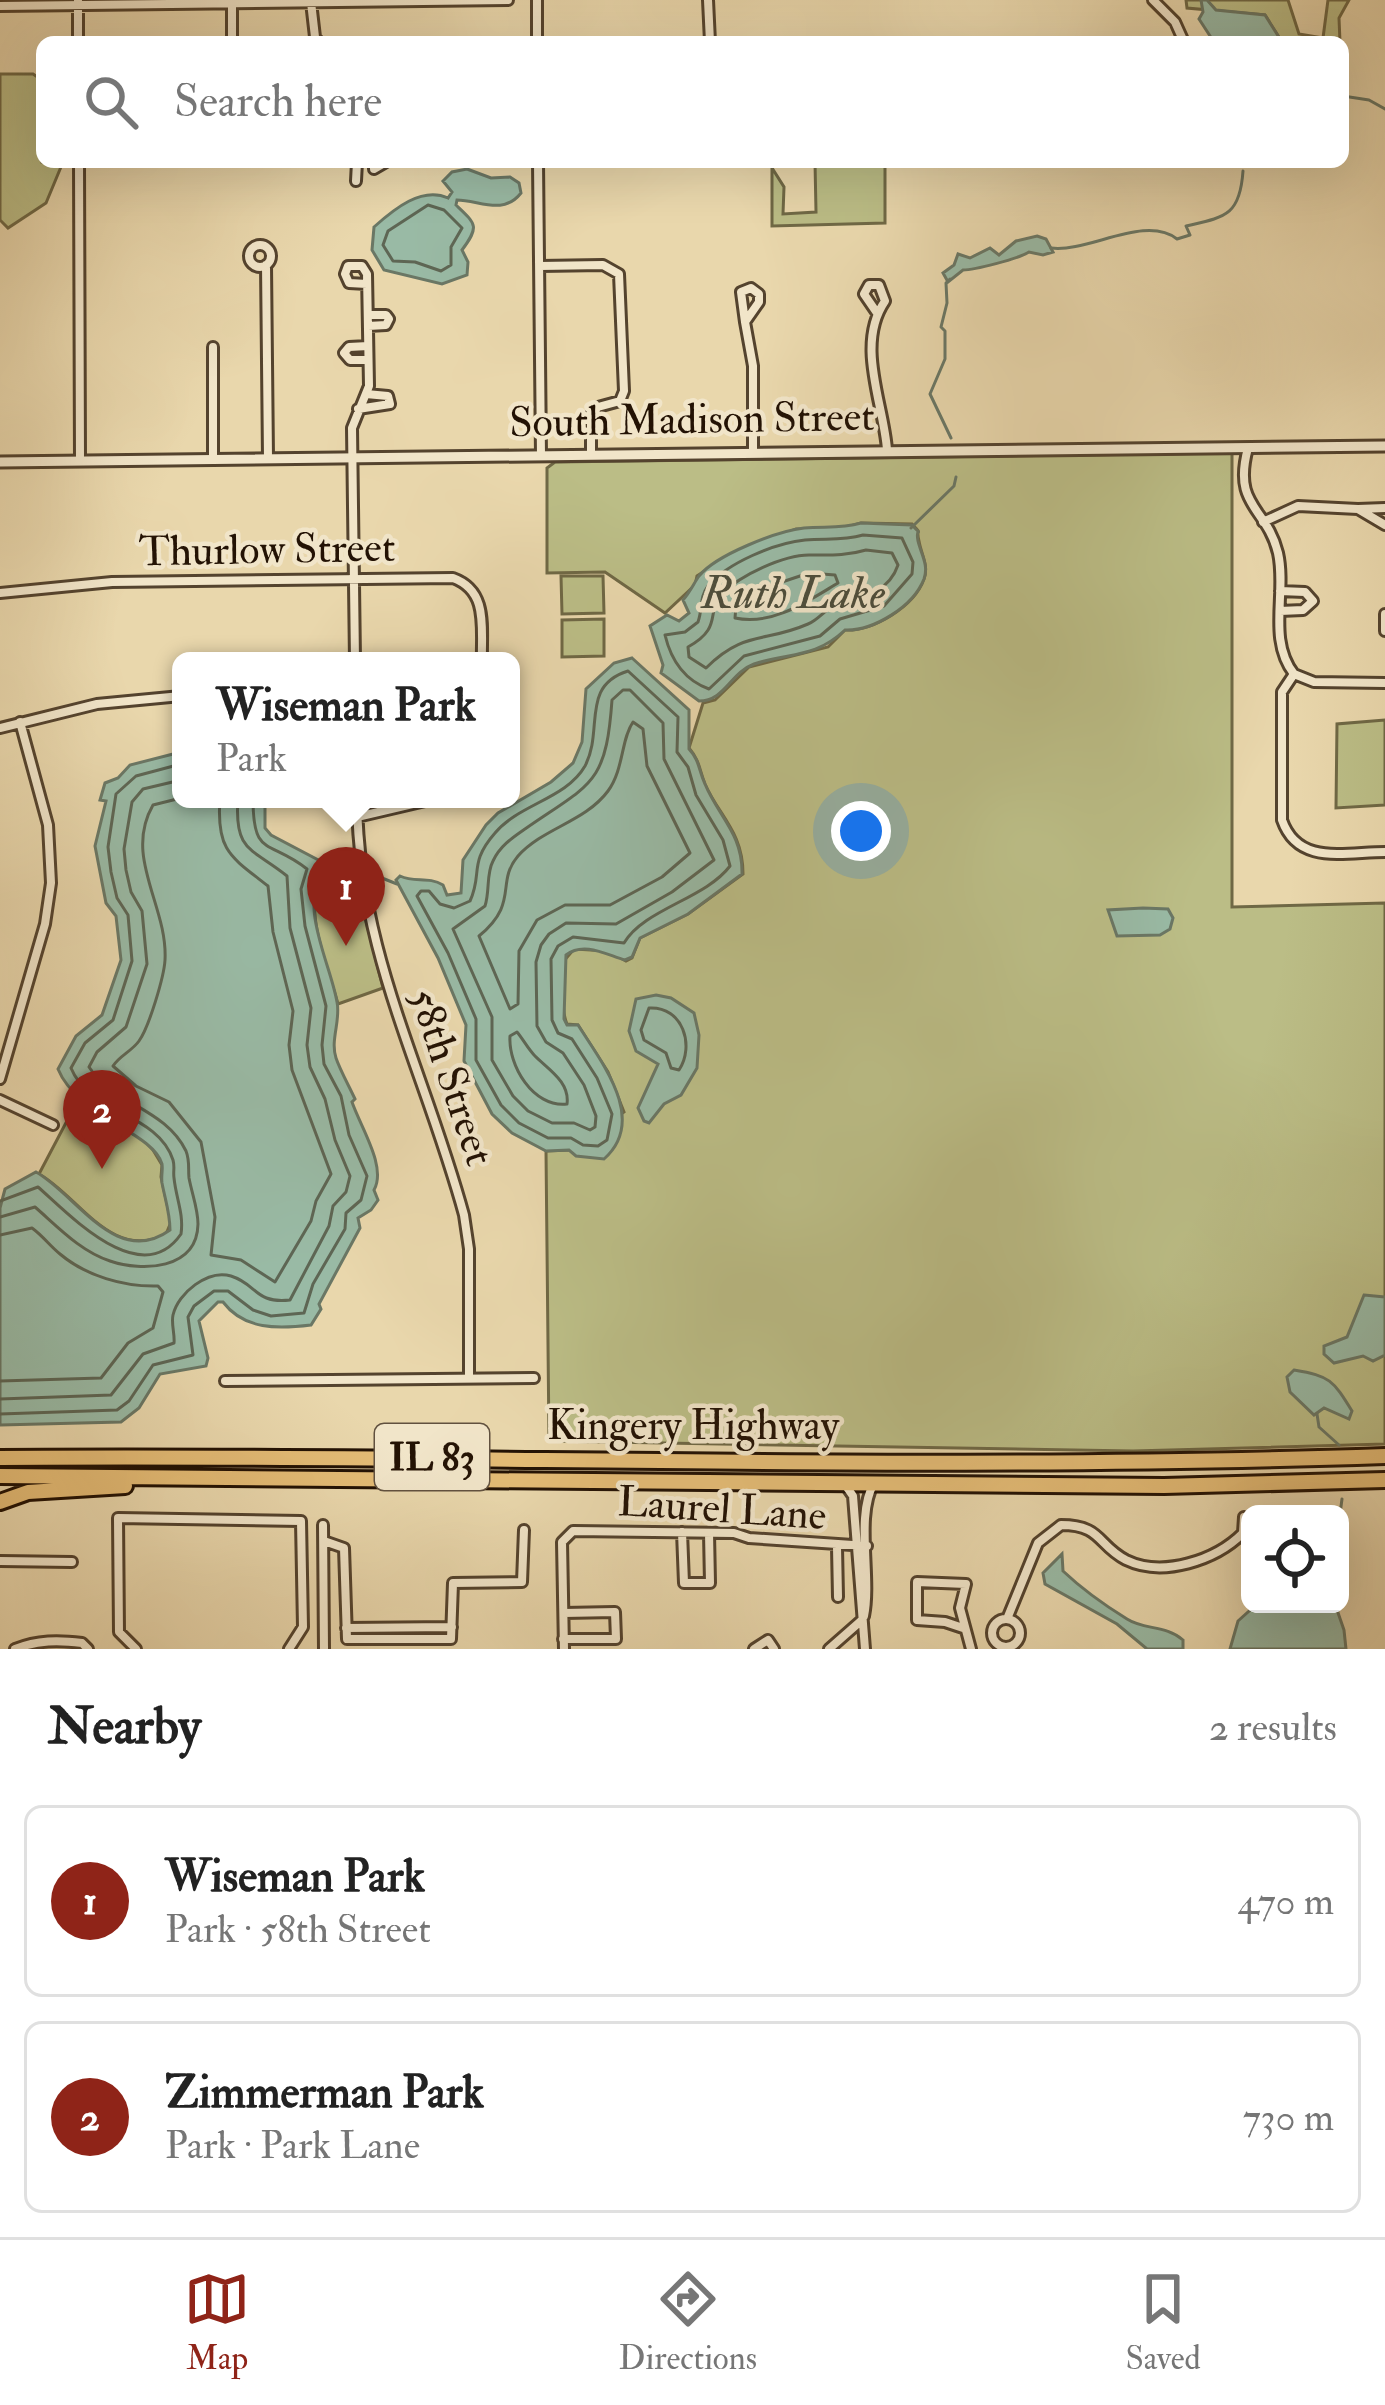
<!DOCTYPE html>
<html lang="en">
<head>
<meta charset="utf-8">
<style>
  :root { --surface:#fff; --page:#f6f6f6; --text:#222; --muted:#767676; --line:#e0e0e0; --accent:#8f2418 }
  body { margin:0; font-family:"IM FELL Double Pica",serif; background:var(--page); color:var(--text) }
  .controls { position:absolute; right:36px; bottom:36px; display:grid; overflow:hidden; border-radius:18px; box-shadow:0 12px 48px #0002 }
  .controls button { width:108px; height:108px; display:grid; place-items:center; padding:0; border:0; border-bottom:3px solid var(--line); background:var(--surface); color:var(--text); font:60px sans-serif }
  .you { position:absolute; left:861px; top:831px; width:42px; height:42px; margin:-30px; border:9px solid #fff; border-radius:50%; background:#1a73e8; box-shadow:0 0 0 18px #1a73e833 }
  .badge { display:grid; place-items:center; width:78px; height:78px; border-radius:50%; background:var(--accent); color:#fff; font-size:39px; font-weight:700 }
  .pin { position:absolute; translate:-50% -99px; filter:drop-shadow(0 3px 6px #0008) }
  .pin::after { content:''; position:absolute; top:63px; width:42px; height:36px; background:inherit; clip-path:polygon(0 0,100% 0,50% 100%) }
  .popup { position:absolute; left:172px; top:652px; width:348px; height:156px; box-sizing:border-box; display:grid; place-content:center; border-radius:18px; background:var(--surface); filter:drop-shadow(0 3px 9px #0005); font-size:39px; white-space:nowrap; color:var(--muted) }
  .popup b { font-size:45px; color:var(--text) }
  .popup::after { content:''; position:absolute; left:50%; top:100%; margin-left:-24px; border:24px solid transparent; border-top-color:var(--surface) }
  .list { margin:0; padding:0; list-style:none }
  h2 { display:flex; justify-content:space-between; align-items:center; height:156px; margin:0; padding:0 48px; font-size:51px }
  h2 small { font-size:39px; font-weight:400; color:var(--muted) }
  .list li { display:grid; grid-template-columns:78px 1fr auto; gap:36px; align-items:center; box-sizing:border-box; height:192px; margin:0 24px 24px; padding:0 24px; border:3px solid var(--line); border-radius:18px }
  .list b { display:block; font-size:45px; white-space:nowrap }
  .list p { margin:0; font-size:39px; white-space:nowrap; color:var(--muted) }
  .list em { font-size:39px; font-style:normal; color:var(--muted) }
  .icon { flex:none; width:66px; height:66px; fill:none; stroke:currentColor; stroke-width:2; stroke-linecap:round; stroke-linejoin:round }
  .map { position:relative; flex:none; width:1385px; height:1649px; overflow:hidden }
  .search { position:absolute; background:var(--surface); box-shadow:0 12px 48px #0002; left:36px; right:36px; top:36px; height:132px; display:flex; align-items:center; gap:30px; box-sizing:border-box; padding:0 42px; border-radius:18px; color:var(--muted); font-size:45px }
  .sheet { height:588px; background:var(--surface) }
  nav { display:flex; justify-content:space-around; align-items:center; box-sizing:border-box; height:168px; border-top:3px solid var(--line); background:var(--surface); font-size:33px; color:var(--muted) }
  nav a { display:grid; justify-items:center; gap:6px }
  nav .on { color:var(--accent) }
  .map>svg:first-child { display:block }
  .green { fill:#bbbd86; stroke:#6f6845; stroke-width:3 }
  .water { fill:#99baa5; stroke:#6a7765; stroke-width:3 }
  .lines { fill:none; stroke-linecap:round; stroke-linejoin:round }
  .shore { stroke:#5e6654; stroke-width:3 }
  .stream { stroke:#6a7765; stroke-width:3 }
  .minor-casing { stroke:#54432e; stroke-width:14 }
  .tertiary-casing { stroke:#54432e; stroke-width:15 }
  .motorway-casing { stroke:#231204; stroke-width:20 }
  .minor { stroke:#f1e5c9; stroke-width:8 }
  .tertiary { stroke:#f1e5c9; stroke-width:9 }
  .motorway { stroke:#e4bc76; stroke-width:14 }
  .labels { text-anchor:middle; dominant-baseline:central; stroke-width:9; stroke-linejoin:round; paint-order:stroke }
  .shield { fill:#f1e5c9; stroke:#61513f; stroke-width:3 }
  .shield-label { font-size:39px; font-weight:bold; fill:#231204 }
  .street-label { font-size:42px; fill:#231204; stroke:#f1e5c9 }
  .water-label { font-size:45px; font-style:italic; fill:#4c4d3c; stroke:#f1e5c9 }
</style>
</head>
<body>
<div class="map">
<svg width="1385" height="1649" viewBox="0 0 1385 1649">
  <rect width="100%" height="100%" fill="#e9d7ac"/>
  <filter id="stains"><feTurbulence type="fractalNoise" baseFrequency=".00167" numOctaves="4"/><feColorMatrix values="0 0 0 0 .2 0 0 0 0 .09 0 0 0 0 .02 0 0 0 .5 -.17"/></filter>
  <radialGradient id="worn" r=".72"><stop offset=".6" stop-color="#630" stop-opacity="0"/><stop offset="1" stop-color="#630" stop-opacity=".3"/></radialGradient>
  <path class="green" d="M1186 0H1288L1299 34 1323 38 1328 0H1349L1339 18 1340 42H1282L1265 15 1187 8Z
    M0 74H33L42 80V162H63L46 203 8 228 0 220Z
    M815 162H885V223L772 226V168L784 187 783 214 816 212Z
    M1232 453V907L1385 903V1444L1133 1451 549 1441 546 1151 570 1150 624 1112 608 1072 578 1025 567 1024C560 1008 565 982 563 962L574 949 608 951 626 961 632 958 640 938 688 914 743 874C743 832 719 816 705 784 699 769 700 761 689 748L703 703 715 700 749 667 828 647 845 630C873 631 914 607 924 579 929 565 921 554 919 541 915 525 924 537 912 524L861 523 839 529H796L731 554 697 576 695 585 665 613 605 572 547 573V468L555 462Z
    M561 576H603L604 613 562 614Z
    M604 619V656L562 657V620Z
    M1385 720V805L1336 808 1337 724Z
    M326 867 353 870 383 988 338 1004C327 963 299 904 326 867Z
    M79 1098 113 1125 142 1138 153 1150 162 1165 161 1177 171 1222 166 1234C111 1262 79 1196 39 1174Z"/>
  <path class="water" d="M1201 0H1207L1216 10 1265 15 1282 42H1214L1199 19 1203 12Z
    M467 169 491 178 510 177 519 183 521 193C503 216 479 200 457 200L456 205C476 224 480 226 462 250L468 262 467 275 442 284 384 270 372 250 374 227C394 209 422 186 448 198L452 192 443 181 452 172Z
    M1037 236 1046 239 1053 252 1043 255 1029 252C1018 259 974 270 963 270L948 282 943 273 954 265 958 254 970 258 990 248 999 255 1016 241Z
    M861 523 912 525C924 538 915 525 918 541 921 554 929 565 924 579 913 607 873 631 845 630 814 659 790 652 754 664 730 673 725 701 699 701L661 673 663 665 650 626 667 615 679 621 689 613 683 600C690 592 694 583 699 576 716 555 777 531 804 528 825 526 840 529 861 523Z
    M632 658 689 710V749C700 761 698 769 705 784 718 816 743 834 742 874L688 914 640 938 632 957 625 960C607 955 584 941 566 955L564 1019 567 1025H578C602 1063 648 1120 604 1159L576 1156 569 1150 546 1151 512 1133 492 1114 464 1061 466 1025 438 958 396 880 400 876C415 883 428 876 443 885L447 895 461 893 463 860 486 825 498 813 551 782 573 763 582 742 586 689 614 663Z
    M181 752V799H265V828L271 835 324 863 325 868C297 905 330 961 337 1002 341 1020 330 1040 336 1058 340 1070 349 1086 355 1099L352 1102C361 1128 387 1167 374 1190L378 1200 371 1210 358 1218 360 1228 319 1304 321 1309 311 1325C278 1329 244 1330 223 1302H218L199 1321 208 1358 206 1366 160 1374 139 1408 121 1422 0 1425V1208L5 1189 36 1172C76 1194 116 1269 170 1230 170 1213 165 1199 162 1183 161 1176 163 1170 162 1164 153 1132 77 1116 58 1069L76 1036 102 1015 121 960 116 916 106 903 95 846 106 801 100 800 105 783 118 778 130 765Z
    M1143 908 1168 909 1173 918 1170 929 1160 935 1117 936 1108 910Z
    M656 995 671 998 694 1013 699 1035 697 1068 681 1095 664 1104 649 1123 644 1121 638 1108 658 1064 636 1051 629 1031 636 999Z
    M1364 1295 1385 1297V1355L1373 1361 1363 1356 1334 1363 1324 1354V1346L1347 1337Z
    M1294 1370C1330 1376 1333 1380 1352 1411L1349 1419 1324 1408 1314 1415 1290 1392 1287 1377Z
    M1062 1554 1063 1571C1083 1590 1106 1606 1127 1619 1144 1630 1166 1625 1183 1640V1649H1147L1117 1624 1045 1584 1043 1573Z
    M1257 1604H1335L1344 1630 1346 1649H1230L1238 1621Z"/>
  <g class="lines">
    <path class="shore" d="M428 205 444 210 462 228 451 247V265L441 271 415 262 393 261 383 245 388 231Z
      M863 535 902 538 913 562 912 574 884 606 840 619 820 636 744 656 709 689C684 680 671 660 665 635L685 632 698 622C703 608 699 598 708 586 727 563 775 543 805 540 826 538 842 541 863 535Z
      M866 550 892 553 898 565C889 592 864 597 839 604 826 607 820 619 808 624 765 643 744 630 706 668L689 657 688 647C724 627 705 612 722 594 740 575 784 555 809 555 830 555 846 556 866 550Z
      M809 573 835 575 838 583C808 601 773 626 735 618L736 606 773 585Z
      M628 671 678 717 677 752 688 767 696 795 723 840 730 866C705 899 644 909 624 943L573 937 558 946 551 959 552 1020 558 1033 572 1039 597 1078 612 1114 607 1140 598 1146 583 1145 571 1138H548L519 1123 501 1105 476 1060V1019L448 953 417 896 421 891H429L440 904 454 908 470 901C483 873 468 864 495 833 519 804 566 799 585 766 604 730 580 686 628 671Z
      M623 690H630L663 723 664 759 714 860 672 892 616 924 566 923 549 934 541 945 536 962 537 1026 546 1042 563 1053 584 1085 596 1116 595 1127 590 1130 574 1123H552L528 1111 513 1096 492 1060V1017L453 929 485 906C490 891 486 874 493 861 500 846 512 838 525 829 591 783 606 786 612 700Z
      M633 722 643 729 647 766 690 853 662 877 610 905H565L537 920 519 951 518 1004 510 1009 479 936C520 902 495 883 518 856 543 828 585 822 608 791 624 769 621 739 633 722Z
      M181 798 153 805C123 857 168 906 165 960 164 977 149 1027 139 1041 132 1051 119 1056 113 1066L136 1086 169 1102 201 1142 215 1217 211 1255 241 1260 275 1282 311 1221 316 1201 331 1174 292 1070 289 1045 293 1011 273 932 268 886C231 857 216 851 220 799
      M649 1008C683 1006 695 1046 679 1070L671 1068 666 1053 644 1040 641 1030Z
      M517 1032C523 1039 528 1049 535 1056 549 1070 570 1082 567 1104 533 1108 508 1065 510 1036Z
      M0 1201 38 1187C69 1214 141 1292 181 1234 184 1214 176 1198 174 1178 173 1171 175 1167 173 1160 158 1113 89 1113 71 1068L85 1043 113 1020 132 961 128 915 117 898 111 872 108 847 116 794 136 776 181 764
      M0 1217 35 1207C58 1227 80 1251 110 1261 142 1272 197 1270 198 1224 198 1209 192 1194 189 1178 188 1169 190 1161 186 1151 165 1108 114 1105 89 1067L97 1052 126 1027 147 964 142 911 131 892 126 870 124 849 132 802 143 789 181 780
      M0 1235 32 1228C43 1236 50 1246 60 1254 86 1276 124 1287 158 1286L163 1292 153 1328 128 1343 101 1378 0 1381
      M0 1399 111 1395 143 1354 174 1343C175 1334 171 1324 173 1315 178 1293 208 1269 231 1276 257 1284 255 1304 290 1300L329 1226 333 1206 346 1192 350 1176 335 1140 325 1099 310 1067 307 1045 311 1008 290 928 287 876C252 848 234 852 238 799
      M0 1414 117 1410 129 1401 153 1365 193 1355 188 1317 194 1306 214 1291H228L253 1310 271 1316 304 1313 313 1284 345 1229 346 1213 361 1200 367 1176 349 1135 341 1096 324 1064 322 1045 326 1006 305 926 301 889 307 869C269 839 253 858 253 799"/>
    <path class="stream" d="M1343 96 1369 100 1385 109
      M1051 248C1088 253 1145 214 1177 239L1190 235 1186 226C1225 217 1240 216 1243 171
      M950 279 946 283 947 303 941 327 945 331V359L930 394 951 438
      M911 528 954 486 956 477
      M324 865 353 868
      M367 872 397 884
      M1317 1414 1319 1427 1339 1445
      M1340 1514 1342 1499"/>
    <g class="minor-casing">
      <path id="minor" d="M537 0V42
        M708 0 710 42
        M1153 0 1175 22 1184 42
        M78 1V42
        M232 1V42
        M311 2 315 37 319 42
        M0 6 508 0
        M79 162 80 460
        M374 162V169L386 162
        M538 162 541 455
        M356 181 357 162
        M249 256a11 11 0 1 1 22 0a11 11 0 1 1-22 0Z
        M266 265 268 458
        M540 266 603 265 619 274 624 391 620 401 598 407 591 414V455
        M877 313 864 294 869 285H879L885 301C855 345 884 404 887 450
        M368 315H386L389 319 386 325 368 326
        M745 322 741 292 751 288 759 294V302L745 322 753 366V453
        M368 346 349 347 344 353 350 360H368
        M358 409 390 404 388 396 366 394
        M1248 448C1232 507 1267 507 1278 553 1287 593 1267 639 1294 674
        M213 458V347
        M1385 508 1358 509 1385 525
        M1263 522 1298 506 1358 509
        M0 593 112 582 453 578C489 591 481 628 482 661
        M1280 611 1303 610 1313 601 1305 592 1280 591
        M1385 614V631
        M355 661 352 428 369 386 367 274 362 266H348L345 274 349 283 367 284
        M1294 674 1282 692V820C1298 866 1345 852 1385 852
        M1294 674 1314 682 1385 683
        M0 728 97 704 181 696
        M357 799C358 952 425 1071 464 1215L469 1249V1378
        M357 817 434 799
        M0 1079 45 924 51 883 48 825 20 722
        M0 1100 53 1125
        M225 1381 534 1378
        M846 1486 853 1496 865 1649
        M323 1525 324 1649
        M682 1532 684 1583H710L709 1533
        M324 1541 344 1548 347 1639H451L453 1583 522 1582 524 1530
        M837 1547 838 1597
        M0 1561 72 1562
        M864 1616C872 1577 855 1516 874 1483
        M1007 1619 1038 1543 1061 1525C1102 1525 1097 1545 1126 1560 1163 1578 1216 1560 1243 1533L1244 1517
        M992 1633a14 14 0 1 1 28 0a14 14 0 1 1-28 0Z
        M346 1628 452 1627
        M963 1628 945 1622 917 1620V1582L966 1584 960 1608 971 1649
        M563 1639H616L615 1612 564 1613
        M15 1649C38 1640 58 1640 82 1643L88 1649
        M136 1649 119 1632 118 1518 301 1521 303 1627 289 1649
        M564 1649 562 1542 573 1531 734 1533 749 1538 867 1546
        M754 1649 768 1640 774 1649
        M829 1649 862 1620"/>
    </g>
    <g class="tertiary-casing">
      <path id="tertiary" d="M0 462 1385 446"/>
    </g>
    <g class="motorway-casing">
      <path id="motorway" d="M0 1458C462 1454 924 1472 1385 1456
        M0 1476 1164 1486 1385 1480
        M0 1502 28 1492 125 1486"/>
    </g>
    <use href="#minor" class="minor"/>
    <use href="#tertiary" class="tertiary"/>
    <use href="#motorway" class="motorway"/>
  </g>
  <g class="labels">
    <rect class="shield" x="375" y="1424" width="114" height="66" rx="9"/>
    <g class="shield-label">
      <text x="432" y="1457">IL 83</text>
    </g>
    <g class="street-label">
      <text transform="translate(692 420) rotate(-1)">South Madison Street</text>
      <text transform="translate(267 550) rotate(-1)">Thurlow Street</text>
      <text transform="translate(451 1077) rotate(71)">58th Street</text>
      <text x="693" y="1426">Kingery Highway</text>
      <text transform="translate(722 1509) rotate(4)">Laurel Lane</text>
    </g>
    <g class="water-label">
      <text x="793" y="594">Ruth Lake</text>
    </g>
  </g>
  <rect width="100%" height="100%" filter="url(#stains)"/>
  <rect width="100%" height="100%" fill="url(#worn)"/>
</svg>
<div class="controls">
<button><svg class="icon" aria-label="locate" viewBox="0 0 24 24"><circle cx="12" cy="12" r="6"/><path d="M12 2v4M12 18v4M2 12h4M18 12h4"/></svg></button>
</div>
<div class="you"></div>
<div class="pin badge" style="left:346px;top:946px">1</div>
<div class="popup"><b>Wiseman Park</b>Park</div>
<div class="pin badge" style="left:102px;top:1169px">2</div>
<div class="search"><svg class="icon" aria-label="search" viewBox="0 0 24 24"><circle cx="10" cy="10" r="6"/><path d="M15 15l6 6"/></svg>Search here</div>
</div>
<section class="sheet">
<h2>Nearby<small>2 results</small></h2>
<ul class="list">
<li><span class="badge">1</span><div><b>Wiseman Park</b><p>Park · 58th Street</p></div><em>470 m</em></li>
<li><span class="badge">2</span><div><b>Zimmerman Park</b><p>Park · Park Lane</p></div><em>730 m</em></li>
</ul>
</section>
<nav>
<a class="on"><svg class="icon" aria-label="map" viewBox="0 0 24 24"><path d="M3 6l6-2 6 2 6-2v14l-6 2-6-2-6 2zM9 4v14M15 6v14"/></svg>Map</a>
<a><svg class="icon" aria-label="directions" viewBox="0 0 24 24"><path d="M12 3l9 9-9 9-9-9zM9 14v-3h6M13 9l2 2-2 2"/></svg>Directions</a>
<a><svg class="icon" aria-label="saved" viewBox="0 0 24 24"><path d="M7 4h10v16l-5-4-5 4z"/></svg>Saved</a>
</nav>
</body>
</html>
